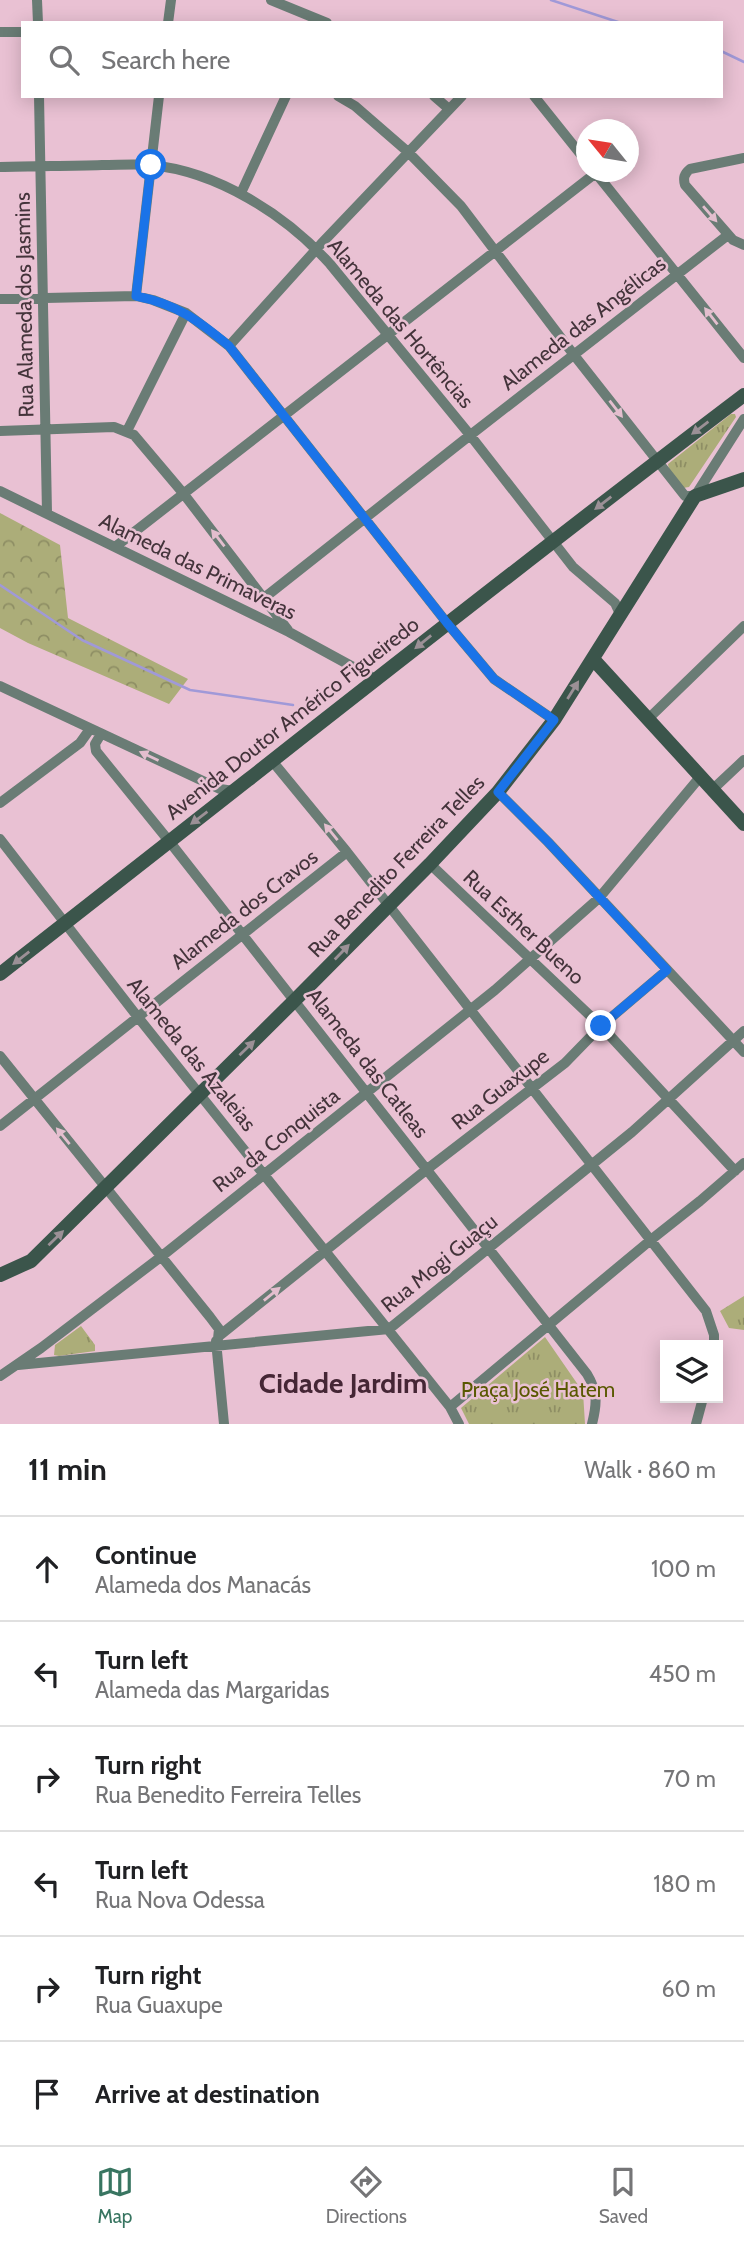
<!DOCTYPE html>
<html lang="en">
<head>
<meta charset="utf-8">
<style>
  :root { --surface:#fff; --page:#f2f2f2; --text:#202124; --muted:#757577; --line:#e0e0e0; --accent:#387561 }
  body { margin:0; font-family:Cabin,sans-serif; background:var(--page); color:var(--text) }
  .controls { position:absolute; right:21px; bottom:21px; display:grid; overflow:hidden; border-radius:0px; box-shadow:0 4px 18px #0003 }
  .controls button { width:63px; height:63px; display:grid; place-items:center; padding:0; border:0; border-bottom:2px solid var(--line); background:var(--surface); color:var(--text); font:35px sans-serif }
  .compass { position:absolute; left:576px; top:119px; width:63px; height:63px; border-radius:50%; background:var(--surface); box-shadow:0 4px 18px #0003; rotate:300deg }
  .stop { position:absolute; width:21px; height:21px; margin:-16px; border:5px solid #1a73e8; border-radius:50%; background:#fff }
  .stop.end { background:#1a73e8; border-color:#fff; box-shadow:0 2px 7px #0008 }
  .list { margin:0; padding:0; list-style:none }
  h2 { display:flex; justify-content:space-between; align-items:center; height:91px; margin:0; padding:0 28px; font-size:30px }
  h2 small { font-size:23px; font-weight:400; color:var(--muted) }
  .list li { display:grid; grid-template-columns:46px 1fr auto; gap:21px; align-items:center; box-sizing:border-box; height:105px; padding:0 28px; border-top:2px solid var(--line) }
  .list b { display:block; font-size:26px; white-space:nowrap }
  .list p { margin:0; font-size:23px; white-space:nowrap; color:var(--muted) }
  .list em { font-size:23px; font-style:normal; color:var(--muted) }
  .icon { flex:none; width:38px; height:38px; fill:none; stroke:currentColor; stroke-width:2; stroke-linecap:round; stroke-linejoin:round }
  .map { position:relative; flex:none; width:744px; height:1424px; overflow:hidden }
  .search { position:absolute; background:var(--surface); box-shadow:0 4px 18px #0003; left:21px; right:21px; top:21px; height:77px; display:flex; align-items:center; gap:18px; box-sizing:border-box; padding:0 24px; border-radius:0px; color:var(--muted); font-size:26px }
  .sheet { height:721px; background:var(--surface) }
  nav { display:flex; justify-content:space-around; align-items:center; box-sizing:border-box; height:98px; border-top:2px solid var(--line); background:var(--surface); font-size:19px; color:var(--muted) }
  nav a { display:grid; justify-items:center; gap:4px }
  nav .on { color:var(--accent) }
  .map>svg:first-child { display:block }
  .grass { fill:url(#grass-tufts) }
  .forest { fill:url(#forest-crowns) }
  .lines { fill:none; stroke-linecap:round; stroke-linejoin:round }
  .stream { stroke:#a099d8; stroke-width:2.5 }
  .street { stroke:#6a7c75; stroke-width:10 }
  .secondary { stroke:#3b554b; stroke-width:14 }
  .oneway { fill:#e3bece }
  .oneway2 { fill:#9b9096 }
  .route { stroke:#1a73e8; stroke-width:9 }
  .labels { text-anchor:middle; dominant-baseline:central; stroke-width:5; stroke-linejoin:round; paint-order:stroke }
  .street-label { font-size:21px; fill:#44343b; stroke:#e9c1d3 }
  .park-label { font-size:21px; fill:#595801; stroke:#e9c1d3 }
  .district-label { font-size:28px; font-weight:bold; fill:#452635; stroke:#e9c1d3 }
</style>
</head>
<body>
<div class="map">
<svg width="744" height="1424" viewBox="0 0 744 1424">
  <defs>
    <pattern id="grass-tufts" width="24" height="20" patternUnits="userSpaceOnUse" patternTransform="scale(1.75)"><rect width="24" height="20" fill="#acad79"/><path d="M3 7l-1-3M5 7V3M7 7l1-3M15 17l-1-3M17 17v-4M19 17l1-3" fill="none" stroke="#8e8e64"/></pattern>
    <pattern id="forest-crowns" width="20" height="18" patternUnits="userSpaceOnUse" patternTransform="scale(1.75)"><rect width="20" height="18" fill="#acad79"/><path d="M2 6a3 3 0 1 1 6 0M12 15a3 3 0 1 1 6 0" fill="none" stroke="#8e8e64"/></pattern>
  </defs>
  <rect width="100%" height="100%" fill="#e9c1d3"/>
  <path class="grass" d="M731 414H735L736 417 689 487 683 488 669 470 668 464Z
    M744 1296V1330L729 1328 720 1311Z
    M81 1326 95 1345V1351L59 1356 54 1355 55 1345Z
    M545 1337 583 1392 585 1424H469L461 1408Z"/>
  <path class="forest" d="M0 513 60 545 68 618 188 679 169 704 28 643 0 628Z"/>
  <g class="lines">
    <path class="stream" d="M551 0 621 23
      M721 51 744 62
      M0 585 82 640 190 690 293 705"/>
    <path class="street" d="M37 0 38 23
      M271 0 327 23
      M168 23 171 0
      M0 32H23
      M39 96 47 513
      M338 96 355 106 408 152 461 206 574 355 685 496H695L744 419
      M434 96 449 109
      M534 96 586 161
      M628 147 632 144
      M744 158 690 169C684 174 683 178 685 185L733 240 744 245
      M0 167C34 166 68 166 102 165 118 165 135 164 150 165 217 171 286 215 330 264L470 435 573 567 615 603 620 614
      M595 172 744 358
      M241 193 286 96
      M136 296 159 96
      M0 299 136 296 153 300 186 313 229 346 447 623 494 679 554 720
      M229 346 321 244 462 96
      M0 431 114 427 134 435 183 493 288 630
      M127 431 186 313
      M0 491 289 632 377 680
      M115 547 597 172
      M264 598 464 440 728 235
      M0 686 220 789 234 791
      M647 720 744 626
      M101 734 95 744 96 751 169 841 587 1374C598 1392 597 1404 592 1424
      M273 762 347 852 706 1311 714 1335V1345
      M712 790 744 760
      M498 792 548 842 744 1052
      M0 803 80 743 90 729
      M0 839 137 1016 450 1407 459 1424
      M430 864 601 1026 735 1171
      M0 1056 210 1317 219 1329 218 1339
      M0 1126 347 852
      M219 1336 426 1170 565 1063 601 1026 667 970
      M216 1341 224 1424
      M18 1365 389 1329 632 1132 744 1031
      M0 1376 41 1348 162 1256 495 990 599 898 700 777
      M450 1407 652 1239 700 1201 744 1163
      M696 1424 703 1398"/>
    <path class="secondary" d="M593 659 744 824
      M0 974C248 781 493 585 744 395
      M0 1275 31 1261 294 1001 430 864 498 792 554 720 695 496 744 479"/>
  </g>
  <defs><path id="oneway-solid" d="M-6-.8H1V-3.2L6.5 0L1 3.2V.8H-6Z" transform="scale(1.75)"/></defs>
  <g class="oneway">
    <use href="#oneway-solid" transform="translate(710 214) rotate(49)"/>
    <use href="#oneway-solid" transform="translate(711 316) rotate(-128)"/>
    <use href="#oneway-solid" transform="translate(616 409) rotate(52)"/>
    <use href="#oneway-solid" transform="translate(218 538) rotate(-128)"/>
    <use href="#oneway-solid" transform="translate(149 756) rotate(-155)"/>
    <use href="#oneway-solid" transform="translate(331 832) rotate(-129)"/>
    <use href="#oneway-solid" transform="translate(63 1136) rotate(-129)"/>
    <use href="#oneway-solid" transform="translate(272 1294) rotate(-39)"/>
  </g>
  <g class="oneway2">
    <use href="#oneway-solid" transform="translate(700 428) rotate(143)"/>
    <use href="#oneway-solid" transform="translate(603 503) rotate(142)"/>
    <use href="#oneway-solid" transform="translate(423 642) rotate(141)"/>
    <use href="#oneway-solid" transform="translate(573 690) rotate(-58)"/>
    <use href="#oneway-solid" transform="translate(199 818) rotate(143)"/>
    <use href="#oneway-solid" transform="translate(342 952) rotate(-46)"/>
    <use href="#oneway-solid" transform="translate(21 958) rotate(142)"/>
    <use href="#oneway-solid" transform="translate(247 1048) rotate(-44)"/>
    <use href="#oneway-solid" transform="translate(56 1238) rotate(-44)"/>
  </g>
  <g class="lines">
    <path class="route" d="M151 165 136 296C176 304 198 320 229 346L447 623 494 679 554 720 498 792 548 842 667 970 601 1026"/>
  </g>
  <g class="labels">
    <g class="street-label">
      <text transform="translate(24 305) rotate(-91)">Rua Alameda dos Jasmins</text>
      <text transform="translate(401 323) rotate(50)">Alameda das Hortências</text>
      <text transform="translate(583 323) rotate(-38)">Alameda das Angélicas</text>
      <text transform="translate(198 566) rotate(26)">Alameda das Primaveras</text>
      <text transform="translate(292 718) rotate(-38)">Avenida Doutor Américo Figueiredo</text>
      <text transform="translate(396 866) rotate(-46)">Rua Benedito Ferreira Telles</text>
      <text transform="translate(244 909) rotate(-38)">Alameda dos Cravos</text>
      <text transform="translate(524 927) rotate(43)">Rua Esther Bueno</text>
      <text transform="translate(192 1054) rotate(51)">Alameda das Azaleias</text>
      <text transform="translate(368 1063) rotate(52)">Alameda das Catleas</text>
      <text transform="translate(500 1089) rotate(-38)">Rua Guaxupe</text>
      <text transform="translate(276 1140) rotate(-38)">Rua da Conquista</text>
      <text transform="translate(439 1263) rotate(-39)">Rua Mogi Guaçu</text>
    </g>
    <g class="park-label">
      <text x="538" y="1389">Praça José Hatem</text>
    </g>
    <g class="district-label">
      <text x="343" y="1383">Cidade Jardim</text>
    </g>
  </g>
</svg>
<div class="controls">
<button><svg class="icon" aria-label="layers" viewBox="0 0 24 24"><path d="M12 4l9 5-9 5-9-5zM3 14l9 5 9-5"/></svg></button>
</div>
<svg class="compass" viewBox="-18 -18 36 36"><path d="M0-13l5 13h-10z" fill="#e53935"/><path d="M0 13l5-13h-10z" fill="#757577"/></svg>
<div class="stop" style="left:151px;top:165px"></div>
<div class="stop end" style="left:601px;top:1026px"></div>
<div class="search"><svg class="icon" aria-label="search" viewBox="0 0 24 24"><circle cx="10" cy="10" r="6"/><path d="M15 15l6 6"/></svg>Search here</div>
</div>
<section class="sheet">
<h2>11 min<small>Walk · 860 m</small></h2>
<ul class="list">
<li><svg class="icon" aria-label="ahead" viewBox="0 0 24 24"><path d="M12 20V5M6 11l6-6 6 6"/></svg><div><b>Continue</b><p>Alameda dos Manacás</p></div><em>100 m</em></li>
<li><svg class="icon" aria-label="left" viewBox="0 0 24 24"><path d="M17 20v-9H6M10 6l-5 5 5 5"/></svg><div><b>Turn left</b><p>Alameda das Margaridas</p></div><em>450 m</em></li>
<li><svg class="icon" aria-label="right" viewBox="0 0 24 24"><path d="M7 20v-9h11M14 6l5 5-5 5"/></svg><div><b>Turn right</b><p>Rua Benedito Ferreira Telles</p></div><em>70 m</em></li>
<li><svg class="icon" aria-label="left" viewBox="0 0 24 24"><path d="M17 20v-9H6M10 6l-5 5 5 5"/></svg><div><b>Turn left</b><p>Rua Nova Odessa</p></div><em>180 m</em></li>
<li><svg class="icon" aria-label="right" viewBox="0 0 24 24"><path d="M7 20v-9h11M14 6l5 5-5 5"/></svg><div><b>Turn right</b><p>Rua Guaxupe</p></div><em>60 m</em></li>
<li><svg class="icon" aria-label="arrive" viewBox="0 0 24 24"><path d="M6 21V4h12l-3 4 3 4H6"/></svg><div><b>Arrive at destination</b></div></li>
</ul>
</section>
<nav>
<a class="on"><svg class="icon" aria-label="map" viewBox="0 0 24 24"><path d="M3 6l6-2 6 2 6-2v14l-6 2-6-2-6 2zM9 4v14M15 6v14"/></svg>Map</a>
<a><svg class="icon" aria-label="directions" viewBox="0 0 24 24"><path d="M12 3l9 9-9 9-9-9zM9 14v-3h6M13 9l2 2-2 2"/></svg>Directions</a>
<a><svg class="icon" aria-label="saved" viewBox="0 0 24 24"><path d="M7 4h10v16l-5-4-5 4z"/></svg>Saved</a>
</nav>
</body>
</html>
